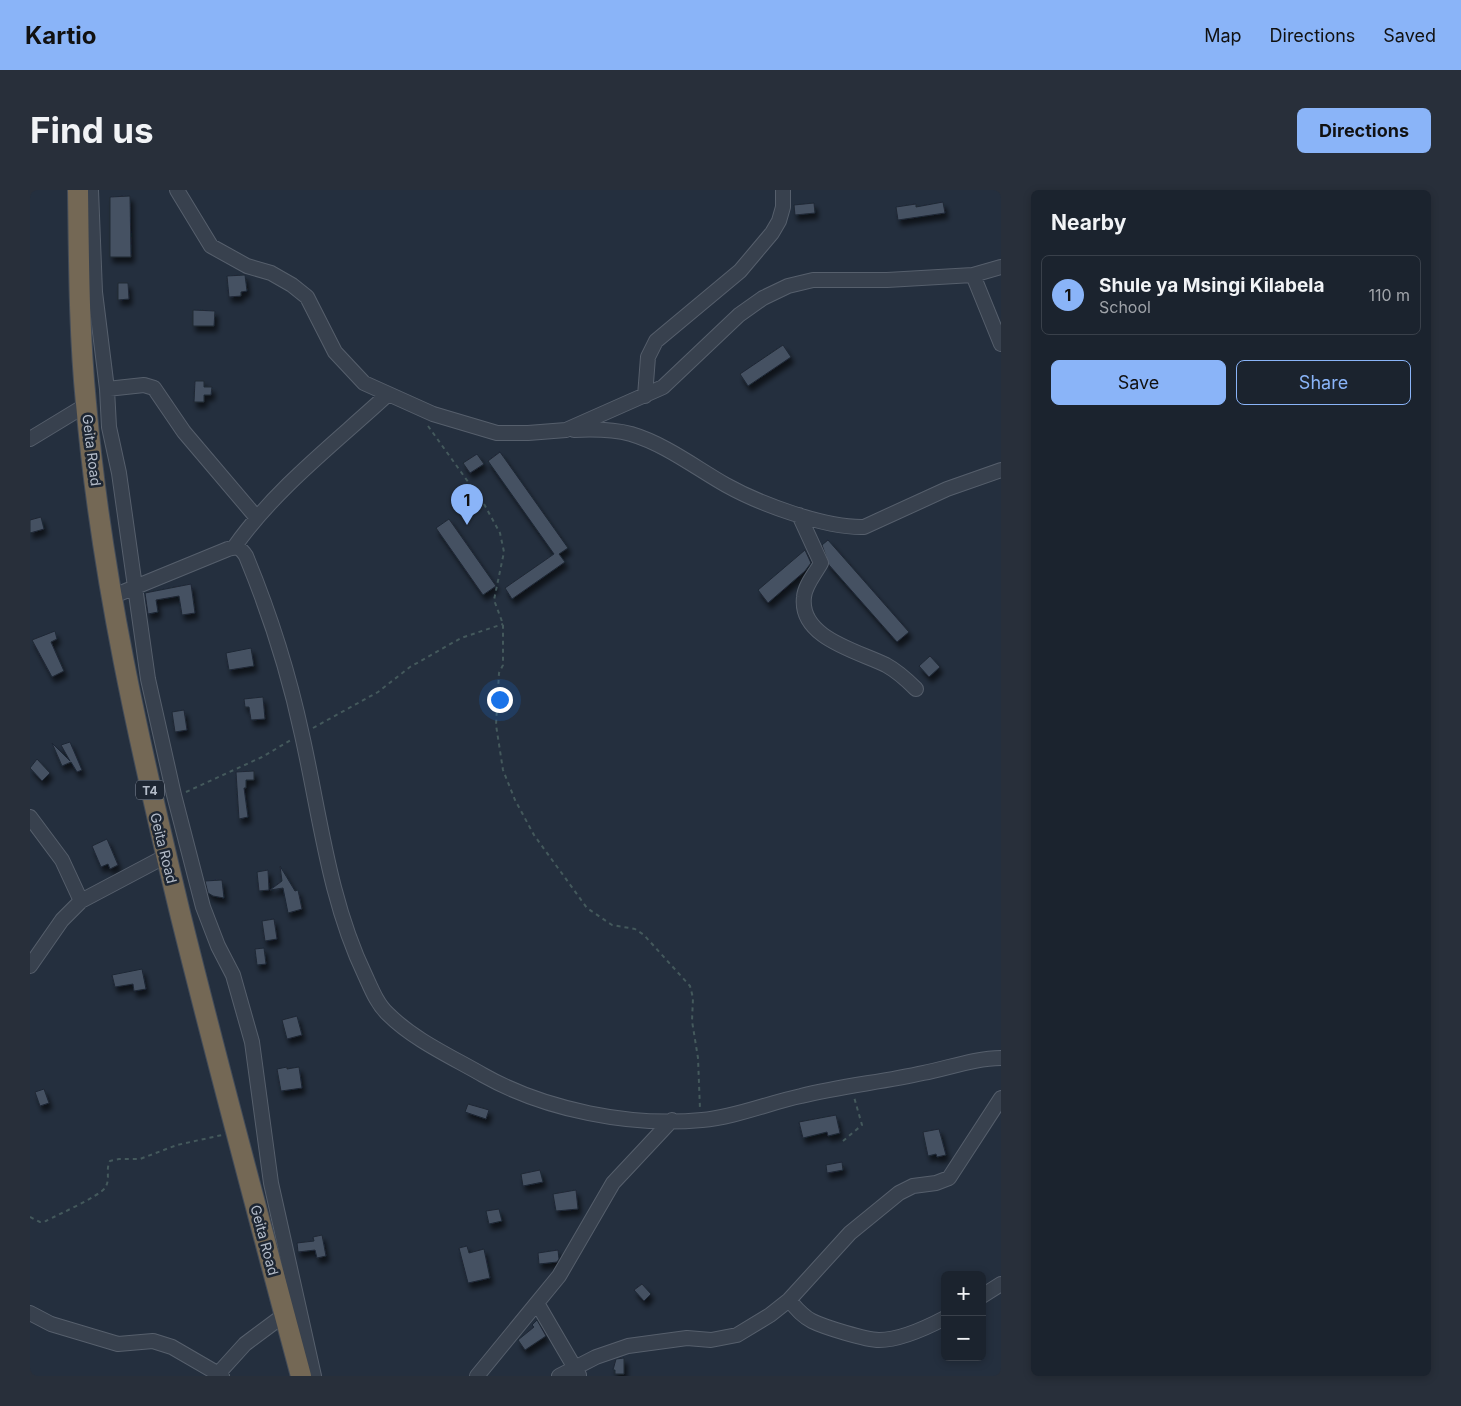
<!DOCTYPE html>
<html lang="en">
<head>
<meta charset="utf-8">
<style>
  :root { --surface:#1b232e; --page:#282f3a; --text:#f1f3f6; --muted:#a0a4aa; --line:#39404a; --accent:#8ab4f8 }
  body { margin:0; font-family:Inter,sans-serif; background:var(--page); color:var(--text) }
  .controls { position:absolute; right:15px; bottom:15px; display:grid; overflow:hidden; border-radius:8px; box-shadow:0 2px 8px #0003 }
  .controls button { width:45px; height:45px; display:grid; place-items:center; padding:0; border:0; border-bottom:1px solid var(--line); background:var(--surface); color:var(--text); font:25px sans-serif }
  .you { position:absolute; left:469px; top:509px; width:18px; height:18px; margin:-12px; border:4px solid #fff; border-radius:50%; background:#1a73e8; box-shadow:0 0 0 8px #1a73e833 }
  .badge { display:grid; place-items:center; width:32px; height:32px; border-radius:50%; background:var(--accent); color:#111; font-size:16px; font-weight:700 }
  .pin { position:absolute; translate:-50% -41px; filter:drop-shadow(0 1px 2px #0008) }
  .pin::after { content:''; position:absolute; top:26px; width:18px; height:15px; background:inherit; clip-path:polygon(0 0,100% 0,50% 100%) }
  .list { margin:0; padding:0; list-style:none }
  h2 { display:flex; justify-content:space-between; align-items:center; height:65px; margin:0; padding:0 20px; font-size:21px }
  h2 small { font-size:16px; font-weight:400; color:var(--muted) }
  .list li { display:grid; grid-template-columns:32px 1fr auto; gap:15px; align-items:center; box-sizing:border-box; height:80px; margin:0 10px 10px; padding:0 10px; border:1px solid var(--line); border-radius:8px }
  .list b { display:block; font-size:19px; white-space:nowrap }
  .list p { margin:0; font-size:16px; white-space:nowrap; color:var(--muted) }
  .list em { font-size:16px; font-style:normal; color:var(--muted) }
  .actions { display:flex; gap:10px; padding:15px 20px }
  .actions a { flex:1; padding:11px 0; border:1px solid var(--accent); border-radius:8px; text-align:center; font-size:18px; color:var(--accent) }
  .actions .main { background:var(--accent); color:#111 }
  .map { position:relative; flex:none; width:971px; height:1186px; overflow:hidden; border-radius:8px }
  header { display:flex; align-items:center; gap:30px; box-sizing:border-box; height:70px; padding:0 25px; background:var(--accent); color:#111 }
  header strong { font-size:24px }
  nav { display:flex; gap:28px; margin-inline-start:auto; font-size:18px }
  .intro { display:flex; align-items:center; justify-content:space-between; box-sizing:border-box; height:120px; padding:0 30px }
  h1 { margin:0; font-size:35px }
  .button { padding:12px 22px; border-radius:8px; background:var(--accent); color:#111; font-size:18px; font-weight:700 }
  main { display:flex; gap:30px; padding:0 30px }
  aside { flex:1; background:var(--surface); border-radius:8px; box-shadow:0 2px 8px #0003 }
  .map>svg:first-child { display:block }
  .building { fill:#455162; stroke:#1f2835; filter:url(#shadow) }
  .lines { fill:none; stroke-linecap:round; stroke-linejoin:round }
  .minor-casing { stroke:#565f6c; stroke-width:16 }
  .highway-casing { stroke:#434c59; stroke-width:22 }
  .path { stroke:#44595c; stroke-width:2; stroke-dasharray:4 4; stroke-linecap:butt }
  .minor { stroke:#38414e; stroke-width:14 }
  .highway { stroke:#746855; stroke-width:20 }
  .labels { text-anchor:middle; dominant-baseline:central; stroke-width:5; stroke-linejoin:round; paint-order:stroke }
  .shield { fill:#1d2633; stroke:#878f9c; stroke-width:1 }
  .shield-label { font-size:12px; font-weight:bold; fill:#b4bcc9 }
  .street-label { font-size:14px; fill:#b4bcc9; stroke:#1d2633 }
</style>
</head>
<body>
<header>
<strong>Kartio</strong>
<nav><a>Map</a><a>Directions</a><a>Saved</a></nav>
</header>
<div class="intro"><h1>Find us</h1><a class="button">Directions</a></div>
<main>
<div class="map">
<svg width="971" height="1186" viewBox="0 0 971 1186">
  <defs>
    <filter id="shadow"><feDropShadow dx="3" dy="5.5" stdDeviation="2.5" flood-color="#0009"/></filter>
  </defs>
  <rect width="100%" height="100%" fill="#242f3e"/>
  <path class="building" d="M100 6 101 67H80V7Z
    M913 12 915 23 868 30 866 17 886 14V17Z
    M784 13 785 23 765 25 764 15Z
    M215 85 217 101 211 102V106L199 107 197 86Z
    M88 93H98L99 109 88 110Z
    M163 120 185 121 184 136H163Z
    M753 155 761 167 718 196 710 184Z
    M165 191H174V197H182L181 205H174V212H164Z
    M470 262 538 358 529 364 535 372 482 409 475 398 524 364 458 271Z
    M447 264 454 274 440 283 433 273Z
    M11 327 14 339 0 343V330Z
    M419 329 466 396 453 405 406 338Z
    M798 350 879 442 867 452 799 375 792 355Z
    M775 360 781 373 775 381 738 413 728 400Z
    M161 394 165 423 152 425 149 406 126 410 128 422 118 424 115 403Z
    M25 441 27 449 21 452 34 481 22 487 2 450Z
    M221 458 224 476 199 480 196 463Z
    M900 466 910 477 899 487 889 476Z
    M233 507 235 529 221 530 219 517H215L214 509Z
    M154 520 157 540 145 542 142 522Z
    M40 552 52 580 47 582 41 572 32 576 22 553 40 571 31 555Z
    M7 569 20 583 12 591 0 578Z
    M224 581V590H216V598H214L218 627 209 629 206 582Z
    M77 649 88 675 80 679 78 674 71 677 62 656Z
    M250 676 265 701 268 700 272 719 258 723 253 698 240 700 252 691Z
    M238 680 239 700 229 701 227 682Z
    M192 690 194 708 183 706 178 703 175 691Z
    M244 729 247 749 235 751 232 731Z
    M234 758 236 774 227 775 225 759Z
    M112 779 116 799 104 801 103 794 85 797 82 785Z
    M267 826 272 845 257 849 252 830Z
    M257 877V879L269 877 272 898 251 901 247 879Z
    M14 899 19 913 10 916 5 902Z
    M438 914 459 920 456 929 435 922Z
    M806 925 810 943 798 946 797 942 773 948 769 932Z
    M909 939 916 965 907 967 906 964 898 966 893 942Z
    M812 972 813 980 797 983 796 975Z
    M510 980 513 992 493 996 491 984Z
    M546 1000 548 1019 526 1021 523 1004Z
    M469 1019 472 1031 459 1034 456 1021Z
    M292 1045 296 1066 287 1068 285 1060 268 1062 267 1053 284 1051 283 1047Z
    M437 1056 439 1063 454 1059 460 1088 438 1093 429 1058Z
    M528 1060 529 1069 527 1072 509 1074 508 1063Z
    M612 1094 621 1104 614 1111 604 1100Z
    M507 1130 516 1146 495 1160 488 1150 504 1137 502 1135Z
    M594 1168V1184H585V1180H583L586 1169Z"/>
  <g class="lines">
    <g class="minor-casing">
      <path id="minor" d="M61 0 65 102 77 199 79 237 89 283 118 489 144 605 173 717 188 756 203 785 222 852 241 993 284 1186
        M147 0 181 56 217 76 241 83 262 95 277 107 305 162 334 193 403 224 467 243H498L536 240 633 197 709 125 733 108 758 96 783 90H857L943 85 971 77
        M943 85 971 154
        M77 199 114 195 124 198 154 242 227 328
        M615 206 618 167 626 151 710 81 742 43 749 31 753 17V0
        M544 240C564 239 582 239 601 244 635 254 666 278 696 295 730 314 795 338 834 337L917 299 971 280
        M0 249 56 215
        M769 325 791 373C785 384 775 395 774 407 769 448 828 461 856 475 867 481 877 490 886 499
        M205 356C246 298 305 253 357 205
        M81 407 198 359C207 356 211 358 216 366 240 424 259 484 272 545 290 625 299 710 335 785 341 798 347 814 358 824 384 850 422 867 453 885 515 920 601 937 672 930 706 927 738 913 771 906 811 896 853 892 893 883 919 878 945 868 971 868
        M0 627 32 670 51 711
        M0 776 32 730 51 711 136 666
        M952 1106 971 1094
        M759 1110C766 1118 772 1126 782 1131 794 1137 836 1150 849 1150 871 1150 896 1138 915 1128
        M507 1113 549 1185
        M0 1123 21 1134 88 1154 123 1151 142 1157 192 1186
        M186 1186 215 1154 254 1125
        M447 1186 529 1086 583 993 642 930
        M529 1186 566 1167 598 1156 657 1148 681 1150 707 1145 740 1125 759 1110 820 1043 869 1003 883 996 906 993 919 988 971 908"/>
    </g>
    <g class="highway-casing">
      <path id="highway" d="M48 0C49 71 49 142 56 213 71 387 110 557 151 727 189 880 230 1033 271 1186"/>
    </g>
    <path class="path" d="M398 236 454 314 470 343 474 362 464 410 473 434V475L469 483 466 535 473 580 485 610 504 645 557 718 582 735 605 739 614 745 660 796 663 808 662 831 668 868 670 919
      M283 538 348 502 380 477 431 448 473 434
      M156 602 232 567 261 550
      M813 951 832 935 824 907
      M0 1027 10 1032 16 1031C29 1024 68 1007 75 998 81 989 75 980 80 971L89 969H110L147 955 192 945"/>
    <use href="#minor" class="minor"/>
    <use href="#highway" class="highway"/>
  </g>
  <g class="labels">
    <rect class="shield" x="106" y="590.5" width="28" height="19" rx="4"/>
    <g class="shield-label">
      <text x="120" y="600">T4</text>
    </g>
    <g class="street-label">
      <text transform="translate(62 260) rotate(83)">Geita Road</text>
      <text transform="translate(134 658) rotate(76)">Geita Road</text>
      <text transform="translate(235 1050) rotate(75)">Geita Road</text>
    </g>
  </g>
</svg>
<div class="controls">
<button>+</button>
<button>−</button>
</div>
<div class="you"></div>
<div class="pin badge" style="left:437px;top:335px">1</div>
</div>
<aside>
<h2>Nearby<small></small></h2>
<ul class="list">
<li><span class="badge">1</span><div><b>Shule ya Msingi Kilabela</b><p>School</p></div><em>110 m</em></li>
</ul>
<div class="actions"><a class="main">Save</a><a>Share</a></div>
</aside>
</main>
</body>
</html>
